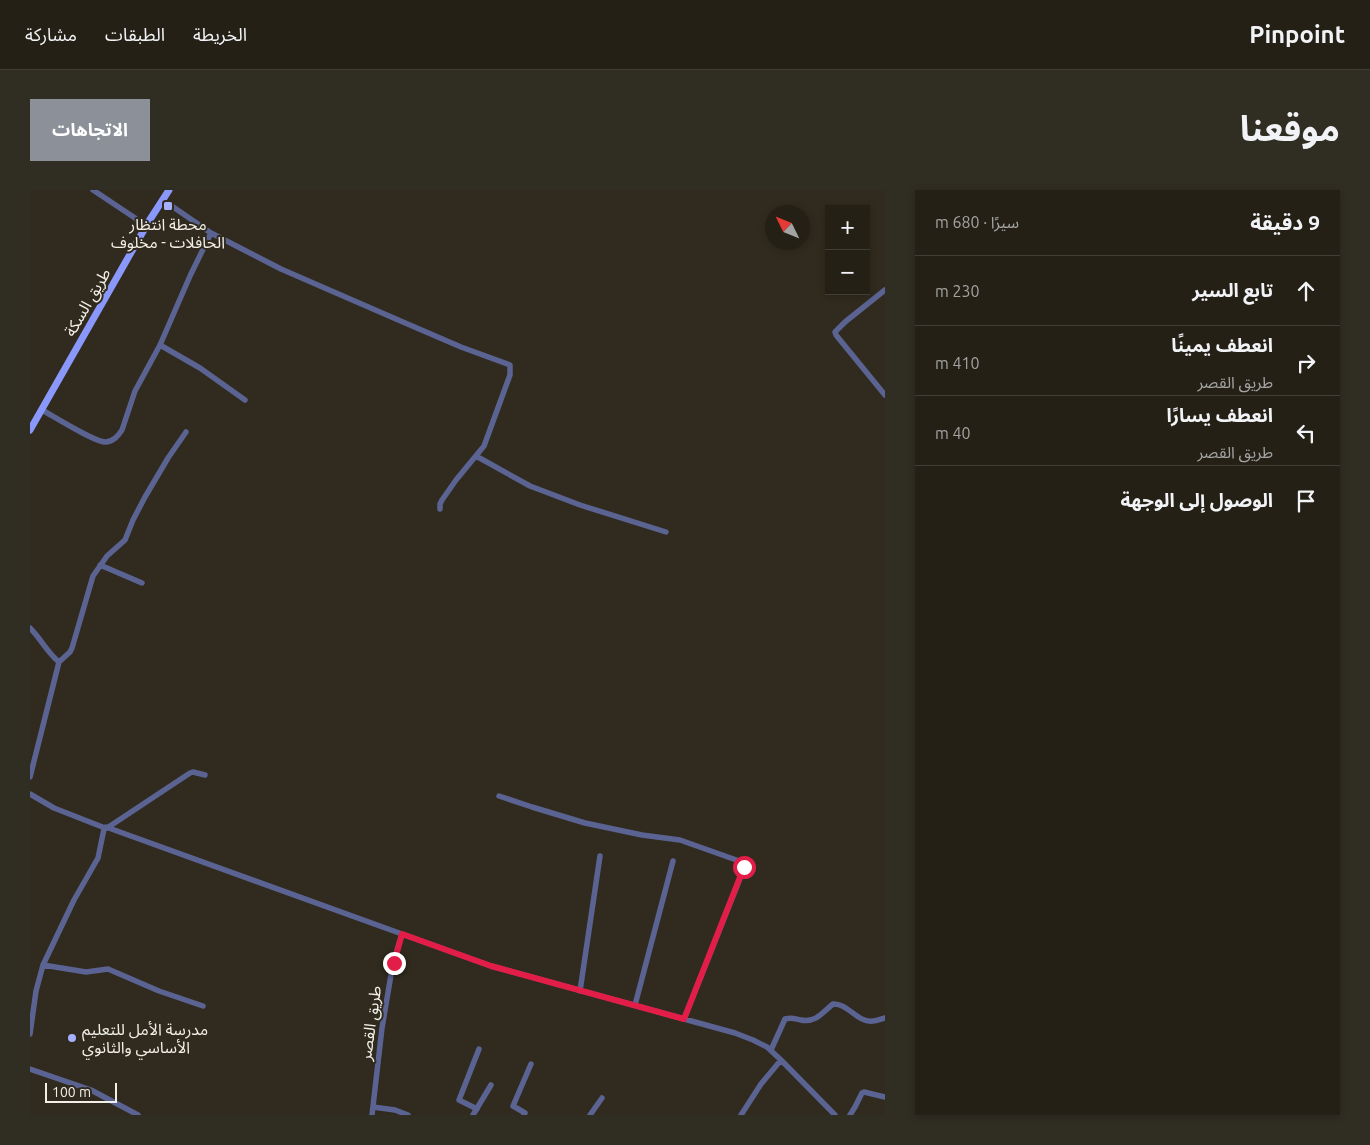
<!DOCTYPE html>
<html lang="ar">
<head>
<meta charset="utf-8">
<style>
  :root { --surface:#242016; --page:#302d23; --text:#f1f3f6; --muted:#a3a3a1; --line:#413e35; --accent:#8c9099 }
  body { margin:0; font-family:Ubuntu,"Noto Sans Arabic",sans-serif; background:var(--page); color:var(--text); direction:rtl }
  .controls { position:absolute; right:15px; top:15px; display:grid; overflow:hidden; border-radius:0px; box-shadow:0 2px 8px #0003 }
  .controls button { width:45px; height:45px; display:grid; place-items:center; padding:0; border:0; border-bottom:1px solid var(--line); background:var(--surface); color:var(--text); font:25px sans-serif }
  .compass { position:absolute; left:735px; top:15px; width:45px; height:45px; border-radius:50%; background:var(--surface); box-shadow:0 2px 8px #0003; rotate:313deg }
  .scale { position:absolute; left:15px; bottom:12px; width:72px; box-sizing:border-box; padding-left:5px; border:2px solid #f2efe7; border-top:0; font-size:14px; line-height:18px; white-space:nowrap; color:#f2efe7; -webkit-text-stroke:4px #302b1e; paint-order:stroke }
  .stop { position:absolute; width:15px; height:15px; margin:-11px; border:4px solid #e11d48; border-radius:50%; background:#fff }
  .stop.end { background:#e11d48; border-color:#fff; box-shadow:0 1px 5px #0008 }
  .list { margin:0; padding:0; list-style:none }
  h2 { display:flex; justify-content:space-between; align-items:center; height:65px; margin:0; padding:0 20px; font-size:21px }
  h2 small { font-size:16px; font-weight:400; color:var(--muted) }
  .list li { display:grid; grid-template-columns:32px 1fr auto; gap:15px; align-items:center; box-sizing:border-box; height:70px; padding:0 20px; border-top:1px solid var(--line) }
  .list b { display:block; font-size:19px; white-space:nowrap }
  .list p { margin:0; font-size:16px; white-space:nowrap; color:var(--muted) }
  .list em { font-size:16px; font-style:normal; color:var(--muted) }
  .icon { flex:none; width:28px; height:28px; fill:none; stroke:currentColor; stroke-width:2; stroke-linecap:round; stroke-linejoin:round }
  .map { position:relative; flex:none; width:855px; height:925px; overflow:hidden; direction:ltr; border-radius:0px }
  header { display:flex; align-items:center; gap:30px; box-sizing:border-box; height:70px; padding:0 25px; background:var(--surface); border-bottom:1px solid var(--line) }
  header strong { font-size:24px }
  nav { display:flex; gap:28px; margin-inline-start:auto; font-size:18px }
  .intro { display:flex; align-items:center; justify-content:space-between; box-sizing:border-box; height:120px; padding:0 30px }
  h1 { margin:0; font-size:35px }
  .button { padding:12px 22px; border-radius:0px; background:var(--accent); color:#fff; font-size:18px; font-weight:700 }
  main { display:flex; gap:30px; padding:0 30px }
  aside { flex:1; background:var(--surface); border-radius:0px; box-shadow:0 2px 8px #0003 }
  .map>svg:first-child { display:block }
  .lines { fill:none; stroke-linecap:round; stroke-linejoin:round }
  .minor { stroke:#5b6393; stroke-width:5.5 }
  .major { stroke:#8b98fb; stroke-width:7 }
  .route { stroke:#e11d48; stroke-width:6 }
  .poi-dot { fill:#a5b1fc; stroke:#302b1e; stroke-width:2 }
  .labels { text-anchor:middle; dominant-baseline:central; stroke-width:4; stroke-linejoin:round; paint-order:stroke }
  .poi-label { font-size:16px; fill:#f2efe7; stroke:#302b1e }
  .street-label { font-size:16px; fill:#f2efe7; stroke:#302b1e }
</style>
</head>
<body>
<header>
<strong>Pinpoint</strong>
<nav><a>الخريطة</a><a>الطبقات</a><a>مشاركة</a></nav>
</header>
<div class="intro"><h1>موقعنا</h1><a class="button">الاتجاهات</a></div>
<main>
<aside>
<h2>9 دقيقة<small>سيرًا · 680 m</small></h2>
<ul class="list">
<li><svg class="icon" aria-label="ahead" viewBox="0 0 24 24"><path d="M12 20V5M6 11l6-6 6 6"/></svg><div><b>تابع السير</b></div><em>230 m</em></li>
<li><svg class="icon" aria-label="right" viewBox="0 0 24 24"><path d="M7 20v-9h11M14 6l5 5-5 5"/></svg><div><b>انعطف يمينًا</b><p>طريق القصر</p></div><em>410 m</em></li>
<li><svg class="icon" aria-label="left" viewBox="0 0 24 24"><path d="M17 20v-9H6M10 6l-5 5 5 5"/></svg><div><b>انعطف يسارًا</b><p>طريق القصر</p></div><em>40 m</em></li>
<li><svg class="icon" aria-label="arrive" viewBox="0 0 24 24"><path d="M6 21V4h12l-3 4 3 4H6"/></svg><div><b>الوصول إلى الوجهة</b></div></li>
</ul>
</aside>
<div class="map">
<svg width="855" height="925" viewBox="0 0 855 925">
  <rect width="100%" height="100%" fill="#302b1e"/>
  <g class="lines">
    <path class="minor" d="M63 0 105 28 114 39
      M133 10 181 43 251 79 366 129 431 157 480 175V185L454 256 426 290 412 310 410 314V319
      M855 100 815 132 805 142 806 145 855 205
      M130 155 170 178 215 210
      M12 220C23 226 66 253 76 252 84 251 88 246 92 240L105 201 130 155 160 86 181 43
      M446 266 500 296 550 315 636 342
      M70 375 112 393
      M0 438C11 449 17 462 29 472
      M0 587 29 472 40 462 42 458 63 386 77 366 95 350 103 330 115 307 138 268 156 242
      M0 604 24 618 75 638
      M469 606 502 617 555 633 612 645 650 650 712 672 714 677 713 681 654 829
      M77 638 160 583 163 582 175 585
      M13 775 56 782 78 779 129 801 173 816
      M550 801 570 666
      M605 815 643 671
      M0 844 6 801 13 775 44 710 68 668 74 639 76 637 372 744
      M741 860 755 829C762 827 765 829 771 830 786 833 793 822 803 814 818 813 827 833 843 831 847 831 851 829 855 828
      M0 879 61 900 108 925
      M343 917 365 920 378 925
      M447 919 429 910 449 859
      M342 925 352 838 363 773 372 744 461 776 654 829 705 843 723 850 737 857 751 870 805 925
      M443 925 461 895
      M494 925 495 923 483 916 501 874
      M560 925 572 908
      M711 925 731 894 751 870
      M820 925 825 917 832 903 834 902 855 907"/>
    <path class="major" d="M0 240 119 31 139 0"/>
  </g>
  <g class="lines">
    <path class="route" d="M364 773 372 744 461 776 654 829 714 677"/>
  </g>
  <g class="poi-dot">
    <rect x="133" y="11" width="10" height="10" rx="2.5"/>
    <circle cx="42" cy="848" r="5"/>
  </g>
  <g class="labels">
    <g class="poi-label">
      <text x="138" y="34">محطة انتظار<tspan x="138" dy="18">الحافلات - مخلوف</tspan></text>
      <text x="52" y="839" text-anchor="start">مدرسة الأمل للتعليم<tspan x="52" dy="18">الأساسي والثانوي</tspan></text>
    </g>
    <g class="street-label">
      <text transform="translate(57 112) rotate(-60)">طريق السكة</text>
      <text transform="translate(340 833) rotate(-82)">طريق القصر</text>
    </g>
  </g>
</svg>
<div class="controls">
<button>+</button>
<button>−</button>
</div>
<svg class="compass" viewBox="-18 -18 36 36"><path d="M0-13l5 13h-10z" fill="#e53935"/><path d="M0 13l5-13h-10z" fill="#a3a3a1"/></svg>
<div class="scale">100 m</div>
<div class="stop" style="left:714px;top:677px"></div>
<div class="stop end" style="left:364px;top:773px"></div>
</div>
</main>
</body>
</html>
